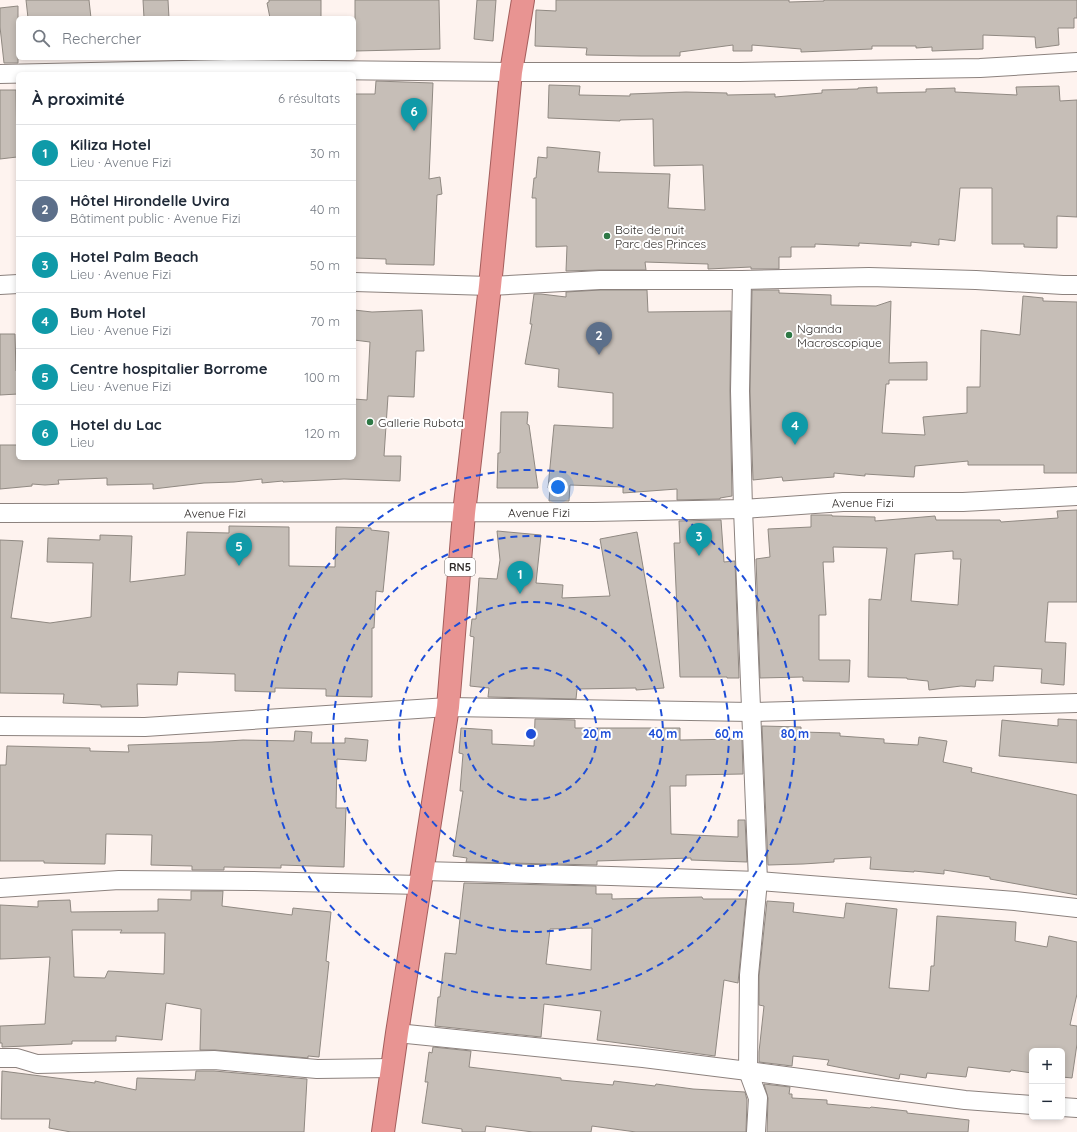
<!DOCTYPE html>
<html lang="fr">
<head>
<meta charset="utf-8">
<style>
  :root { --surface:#fff; --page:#f2f2f3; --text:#1f2937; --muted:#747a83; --line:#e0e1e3; --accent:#0f766e }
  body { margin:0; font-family:Quicksand,sans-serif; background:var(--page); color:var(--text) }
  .controls { position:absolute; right:12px; bottom:12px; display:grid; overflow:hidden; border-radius:6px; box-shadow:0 2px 6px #0003 }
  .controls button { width:36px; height:36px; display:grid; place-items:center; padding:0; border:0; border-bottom:1px solid var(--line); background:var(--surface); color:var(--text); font:20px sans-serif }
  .you { position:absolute; left:558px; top:487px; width:14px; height:14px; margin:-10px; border:3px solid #fff; border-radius:50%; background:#1a73e8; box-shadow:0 0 0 6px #1a73e833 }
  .badge { display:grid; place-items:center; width:26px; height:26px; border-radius:50%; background:var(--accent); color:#fff; font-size:13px; font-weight:700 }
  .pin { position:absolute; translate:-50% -33px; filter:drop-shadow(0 1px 2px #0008) }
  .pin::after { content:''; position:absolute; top:21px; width:14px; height:12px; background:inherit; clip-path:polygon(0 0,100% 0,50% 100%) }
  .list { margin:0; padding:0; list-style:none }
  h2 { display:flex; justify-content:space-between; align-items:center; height:52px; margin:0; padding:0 16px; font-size:17px }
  h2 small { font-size:13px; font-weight:400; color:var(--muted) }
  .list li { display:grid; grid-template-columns:26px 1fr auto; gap:12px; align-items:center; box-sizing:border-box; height:56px; padding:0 16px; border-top:1px solid var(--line) }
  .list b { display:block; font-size:15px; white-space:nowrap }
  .list p { margin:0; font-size:13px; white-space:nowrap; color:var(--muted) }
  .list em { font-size:13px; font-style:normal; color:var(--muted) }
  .icon { flex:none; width:22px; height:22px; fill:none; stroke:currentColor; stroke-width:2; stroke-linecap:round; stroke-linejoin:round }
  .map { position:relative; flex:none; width:1077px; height:1132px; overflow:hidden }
  .search { position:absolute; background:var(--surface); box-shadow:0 2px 6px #0003; left:16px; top:16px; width:340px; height:44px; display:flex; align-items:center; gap:10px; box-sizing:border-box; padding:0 14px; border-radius:6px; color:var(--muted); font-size:15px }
  .panel { position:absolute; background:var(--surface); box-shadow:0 2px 6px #0003; left:16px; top:72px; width:340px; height:388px; border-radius:6px }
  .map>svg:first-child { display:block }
  .building { fill:#c6beb7; stroke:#908982; fill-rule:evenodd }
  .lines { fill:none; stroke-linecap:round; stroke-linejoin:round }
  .minor-casing { stroke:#8c827e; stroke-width:20 }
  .trunk-casing { stroke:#a45e5c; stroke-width:24 }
  .minor { stroke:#fff; stroke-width:18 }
  .trunk { stroke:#e89492; stroke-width:22 }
  .ring { fill:none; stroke:#1d4ed8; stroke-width:2; stroke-dasharray:7 5 }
  .poi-dot { fill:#2e7845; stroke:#fff; stroke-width:1.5 }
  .labels { text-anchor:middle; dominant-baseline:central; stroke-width:4; stroke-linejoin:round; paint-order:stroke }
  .shield { fill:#fff; stroke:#6d6b69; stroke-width:1 }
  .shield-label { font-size:11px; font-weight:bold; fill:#2f2b29 }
  .poi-label { font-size:12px; fill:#2f2b29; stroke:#fff; text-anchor:start }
  .street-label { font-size:12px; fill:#2f2b29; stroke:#fff }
  .centre { fill:#1d4ed8; stroke:#fff; stroke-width:2 }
  .ring-label { font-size:12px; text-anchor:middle; font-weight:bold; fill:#1d4ed8; stroke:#fff; stroke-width:4; stroke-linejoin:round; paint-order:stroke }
</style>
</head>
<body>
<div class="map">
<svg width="1077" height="1132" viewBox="0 0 1077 1132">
  <rect width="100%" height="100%" fill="#fef3ef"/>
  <path class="building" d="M26 0H89L91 18H28Z
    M143 0H168L169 18H144Z
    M269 0H321V18H270L267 3 269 2Z
    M355 0H439L440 49 355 51Z
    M477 0H496L493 41 474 39Z
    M556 0H789V2L824 1V0H1077V18H1074V28H1058L1059 45 1036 48 1035 37 983 35V49L932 51V47L916 48V46H872V49L801 52V49L752 45V51H733V45L680 52V56H641L586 55 587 48 535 46 536 10 556 11Z
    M18 6V63H4L0 27V8Z
    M376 81 433 83 429 179 440 177 442 194 437 195 434 265 386 264V259L354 258 355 94H375Z
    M549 85 580 86 579 95 630 96V94L686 92 727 93V95L775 94V97L822 93V90L858 89V88L877 87V93L926 92V89L955 88V92L1017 95 1016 87 1059 86 1060 101 1077 100V217L1057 216V248L1024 247V244H992V188H960L955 241 939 239V245L911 242V246L859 243V246L815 244V247H791V257H779V269H751V267L708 269V264L645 262 646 270H599L566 271 567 246 536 247V198H532L534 178H536L538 157 547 158V147L600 152 598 172 670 174 668 208 705 210 703 165 654 166 653 119 620 120V121L548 118Z
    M0 90H16L17 157 0 159Z
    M600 290H647L648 312 731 311 730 391 732 496 720 498V499L677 500V489L623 493V487L570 485 569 501H549L550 488H548L554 425 613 428V393L558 387 559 369 525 364 532 324H530L534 294H541L566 297V292Z
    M752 290H779V293L831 295V305L876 306 891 301 889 363 927 362V380H889V384H886L882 433 925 435 923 417 967 413V387H980L981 330 1020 335 1023 296 1043 298V301L1077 302V473H1044V465H968V461L915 466 914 477 865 474V476L834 473V477L783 481 782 477 753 480 750 391Z
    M354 310 372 312 422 310 424 351H416L414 397 388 396 384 456H401L400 481 344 479 283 482V481L262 483V479L234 482 204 483 153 489V484L107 485V478L58 480 59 484 45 485 32 484V486L0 489V445H18V458H354V399L367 400 370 342 354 340Z
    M0 334H15L16 371H18V394L0 395Z
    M501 412H528L527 424 529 425 538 488H497L498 453H500Z
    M1077 510V602H1048L1045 642 1066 643 1064 685 1041 683 1042 669 994 666 993 681 976 680 975 687 961 686 929 690 928 681 907 679V678L868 677 869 599 881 600 887 548 833 547 834 562H823L826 615H819V660H850L849 682 803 681V677L760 678 756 559 770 557 768 529 811 527V515H832V516L875 517V521L935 516 936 520H1000L1001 522 1058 518 1057 511ZM953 551V559H961L958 605 911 601 915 554Z
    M721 520 724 562 735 561 739 678H727V677H680L674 543H680L679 521Z
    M229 526 289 527V566L335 567 336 527 371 528V530L389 532 383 592 376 591 374 628H372V697L326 696V689L275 688V692L235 691V674L178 672 177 685 137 684 138 706 101 707V705L63 703 64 694 0 693V540L23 541 11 618 50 623 91 617 93 563 47 562 48 538 100 540V535L132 536 130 582 185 575 187 532 229 533Z
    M497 531 541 535 536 583 563 585 562 598 610 596 600 539 637 532 664 688 636 690V688L577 689 576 699 488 697 489 688 470 686 474 637 470 636 472 619H476L479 578 497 579 500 560Z
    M535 719 575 720V728H680V740L742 739 743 774 686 775V786H670L671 834 738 837V820H745L747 862 691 860V858L597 861V865L466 862 467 858 453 856 463 791H460L463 754 459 753 461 728 492 730V744L534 746Z
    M1058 719 1077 720V763L999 756 1002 720 1058 726Z
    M762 726 801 727V732L840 733V736L884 739V743L918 745 919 737 947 741 943 762 972 768 971 772 1077 795V895L990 879V877L944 870V874L914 871V872L870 869 871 857 834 859V862L803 864 768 865Z
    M295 731 312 732 311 743H345V738L368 740 366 761 337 759 336 808H346L344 867 281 865V868L224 867V870H192V866L151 865 152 835 106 834 105 864 44 863V861H0V765H6L7 746 90 748V751L129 752 128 745 212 742 243 740 294 741Z
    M464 883 596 886V894H612V899L702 897 703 899H746L738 983 724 980 715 1056 597 1040 601 1011 544 1004 541 1037 435 1026 438 997H440L445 953 456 954ZM592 928 591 970 546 964 550 929Z
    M191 891H223L222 906 292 915 293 908 331 912 326 961 329 962 319 1057 308 1056V1058L215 1050H200L201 1009 166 1003 162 1040 116 1036V1041H72V1044L2 1047V1043H0V1026L45 1024 50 957 0 959V905L38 907V901L70 900 71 912 158 911V899L191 900ZM72 930H122L120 933H165L164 974 108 971 105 978 74 977Z
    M767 901 794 903 793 912 844 918 846 903 897 909 889 988 929 991 931 966H934L937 916 1016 922 1015 941 1047 947 1049 936 1077 942V994L1070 1025 1077 1026V1044L1072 1078 1062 1077V1051H1032V1073L1011 1070 1010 1072 968 1067 966 1077 927 1073 926 1078 900 1074 899 1079 827 1065 829 1060 793 1056 792 1066 759 1062V1052L764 1006 759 1005V976Z
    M433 1047 471 1051 469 1067 561 1078V1080L613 1085 614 1081 655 1086 656 1084 693 1089 745 1092 747 1100 746 1132H636L592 1126 591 1132H533L486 1126 485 1132H462V1129L422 1123 428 1082H425L429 1052 432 1053Z
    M2 1071 95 1083V1081L136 1090 137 1078 195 1080 196 1071H214L307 1079 304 1132H71L49 1128 50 1119H1Z
    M764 1084 790 1087 789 1094H792V1098L827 1100V1104L870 1108 871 1107 907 1111V1113L969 1120 968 1132H767L768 1098Z"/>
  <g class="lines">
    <g class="minor-casing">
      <g id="minor">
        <path d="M0 74 228 69 511 72H739L980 68 1077 62"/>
        <path d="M742 280 740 391 743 509 758 881 749 975 748 1071 758 1098 756 1132"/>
        <path d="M354 282 490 286 600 280H742L869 277 976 280 1063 285H1077"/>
        <path d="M0 285 18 284"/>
        <path id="s1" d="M0 513 593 512 743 509 843 502H963L1077 496"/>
        <path d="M0 726 145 727 448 707 751 712 1077 703"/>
        <path d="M422 871 611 876 758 881 1015 901 1077 908"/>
        <path d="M0 888 119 880 253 881 420 885"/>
        <path d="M397 1033 643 1058 748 1071 965 1100 1032 1105"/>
        <path d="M0 1058H17L37 1064 214 1060 317 1069 392 1068"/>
        <path d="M1062 1107 1077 1108"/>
      </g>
    </g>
    <g class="trunk-casing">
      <path id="trunk" d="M383 1132 397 1033 448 707 464 513 490 286 511 72 523 0"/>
    </g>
    <use href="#minor" class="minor"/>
    <use href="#trunk" class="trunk"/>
  </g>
  <g class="ring">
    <circle cx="531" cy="734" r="66"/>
    <circle cx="531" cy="734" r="132"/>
    <circle cx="531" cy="734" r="198"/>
    <circle cx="531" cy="734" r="264"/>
  </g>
  <g class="poi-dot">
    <circle cx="607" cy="236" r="4"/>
    <circle cx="789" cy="335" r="4"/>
    <circle cx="370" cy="422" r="4"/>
  </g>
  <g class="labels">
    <rect class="shield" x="445" y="558" width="30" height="18" rx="3"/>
    <g class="shield-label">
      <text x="460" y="567">RN5</text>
    </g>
    <g class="poi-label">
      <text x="615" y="229">Boite de nuit<tspan x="615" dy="14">Parc des Princes</tspan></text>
      <text x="797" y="328">Nganda<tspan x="797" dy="14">Macroscopique</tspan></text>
      <text x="378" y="422">Gallerie Rubota</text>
    </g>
    <g class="street-label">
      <text stroke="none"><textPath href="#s1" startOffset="863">Avenue Fizi</textPath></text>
      <text stroke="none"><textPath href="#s1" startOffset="539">Avenue Fizi</textPath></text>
      <text stroke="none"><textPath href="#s1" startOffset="215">Avenue Fizi</textPath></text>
    </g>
  </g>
  <circle cx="531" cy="734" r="6" class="centre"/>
  <g class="ring-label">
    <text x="597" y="738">20 m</text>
    <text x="663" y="738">40 m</text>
    <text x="729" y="738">60 m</text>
    <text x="795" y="738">80 m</text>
  </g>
</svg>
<div class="controls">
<button>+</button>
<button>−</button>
</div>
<div class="you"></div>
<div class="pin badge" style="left:520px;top:594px;background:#0f9aa8">1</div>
<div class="pin badge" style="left:599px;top:355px;background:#5c6f8a">2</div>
<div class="pin badge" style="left:699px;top:556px;background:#0f9aa8">3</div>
<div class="pin badge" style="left:795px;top:445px;background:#0f9aa8">4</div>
<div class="pin badge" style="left:239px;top:566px;background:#0f9aa8">5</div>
<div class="pin badge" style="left:414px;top:131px;background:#0f9aa8">6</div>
<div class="search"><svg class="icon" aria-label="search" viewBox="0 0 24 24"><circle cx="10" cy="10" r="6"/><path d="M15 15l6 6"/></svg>Rechercher</div>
<section class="panel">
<h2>À proximité<small>6 résultats</small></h2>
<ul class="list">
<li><span class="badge" style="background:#0f9aa8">1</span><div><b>Kiliza Hotel</b><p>Lieu · Avenue Fizi</p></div><em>30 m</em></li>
<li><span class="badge" style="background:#5c6f8a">2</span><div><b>Hôtel Hirondelle Uvira</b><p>Bâtiment public · Avenue Fizi</p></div><em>40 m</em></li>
<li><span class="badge" style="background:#0f9aa8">3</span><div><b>Hotel Palm Beach</b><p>Lieu · Avenue Fizi</p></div><em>50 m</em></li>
<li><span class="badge" style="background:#0f9aa8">4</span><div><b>Bum Hotel</b><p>Lieu · Avenue Fizi</p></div><em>70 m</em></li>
<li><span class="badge" style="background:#0f9aa8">5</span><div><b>Centre hospitalier Borrome</b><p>Lieu · Avenue Fizi</p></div><em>100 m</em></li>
<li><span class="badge" style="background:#0f9aa8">6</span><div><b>Hotel du Lac</b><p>Lieu</p></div><em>120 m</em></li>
</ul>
</section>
</div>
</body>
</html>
